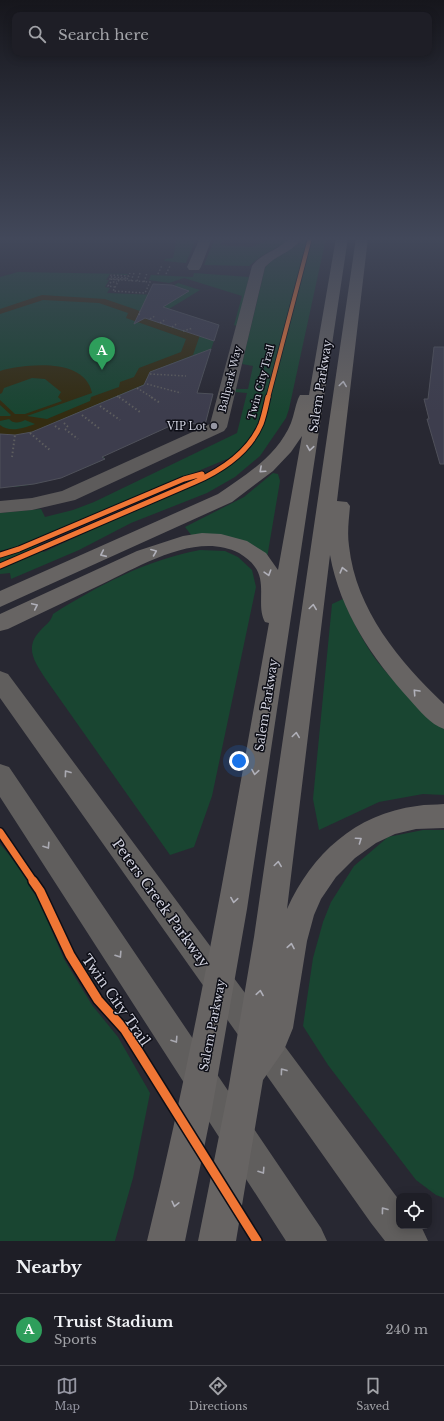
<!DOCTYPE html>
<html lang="en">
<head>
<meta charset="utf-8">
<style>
  :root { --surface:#1e1e26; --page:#26272e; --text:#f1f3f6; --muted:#a1a2a7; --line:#3c3c43; --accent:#9596a2 }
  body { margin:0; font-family:"Libre Baskerville",serif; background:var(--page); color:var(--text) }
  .controls { position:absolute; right:12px; bottom:12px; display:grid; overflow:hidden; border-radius:8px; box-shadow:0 2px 10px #0003 }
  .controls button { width:36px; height:36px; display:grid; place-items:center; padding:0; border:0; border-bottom:1px solid var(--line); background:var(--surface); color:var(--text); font:20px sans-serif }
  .you { position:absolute; left:239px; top:761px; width:14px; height:14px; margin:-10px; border:3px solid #fff; border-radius:50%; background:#1a73e8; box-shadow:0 0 0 6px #1a73e833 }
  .badge { display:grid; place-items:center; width:26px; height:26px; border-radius:50%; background:var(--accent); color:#fff; font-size:13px; font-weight:700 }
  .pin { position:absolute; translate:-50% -33px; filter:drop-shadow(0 1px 2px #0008) }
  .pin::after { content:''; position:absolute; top:21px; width:14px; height:12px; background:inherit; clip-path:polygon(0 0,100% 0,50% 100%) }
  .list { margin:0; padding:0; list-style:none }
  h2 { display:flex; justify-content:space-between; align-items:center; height:52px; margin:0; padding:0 16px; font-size:17px }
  h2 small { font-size:13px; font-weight:400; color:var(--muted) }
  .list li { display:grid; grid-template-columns:26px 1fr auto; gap:12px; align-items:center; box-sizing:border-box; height:72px; padding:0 16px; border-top:1px solid var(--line) }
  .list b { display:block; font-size:15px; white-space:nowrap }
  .list p { margin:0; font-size:13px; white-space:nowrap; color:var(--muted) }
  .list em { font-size:13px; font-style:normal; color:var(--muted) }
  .icon { flex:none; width:22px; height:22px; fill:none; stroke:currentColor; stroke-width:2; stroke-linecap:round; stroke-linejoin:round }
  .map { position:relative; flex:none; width:444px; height:1241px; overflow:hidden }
  .search { position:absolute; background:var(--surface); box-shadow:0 2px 10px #0003; left:12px; right:12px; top:12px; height:44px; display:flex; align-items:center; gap:10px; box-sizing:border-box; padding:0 14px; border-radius:8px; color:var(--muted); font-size:15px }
  .sheet { height:124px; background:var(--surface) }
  nav { display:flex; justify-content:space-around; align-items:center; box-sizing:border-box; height:56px; border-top:1px solid var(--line); background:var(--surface); font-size:11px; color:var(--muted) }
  nav a { display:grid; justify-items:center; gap:2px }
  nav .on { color:var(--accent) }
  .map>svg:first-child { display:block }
  .green { fill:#194531 }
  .sand { fill:#332c11 }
  .building { fill:#3d3d4d; stroke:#4f505a }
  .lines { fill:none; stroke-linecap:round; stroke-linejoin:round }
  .path-far1 { stroke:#5d5d5e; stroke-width:1.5; stroke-dasharray:1.5 2; stroke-linecap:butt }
  .path { stroke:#5d5d5e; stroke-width:2; stroke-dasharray:1.5 2.5; stroke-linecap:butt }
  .minor { fill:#5d5b5b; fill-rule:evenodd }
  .major { fill:#605e5d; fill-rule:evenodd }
  .highway { fill:#676463; fill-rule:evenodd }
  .cycleway-far3-casing { stroke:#0d0e16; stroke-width:5.5 }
  .cycleway-far2-casing { stroke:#0d0e16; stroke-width:7 }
  .cycleway-far1-casing { stroke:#0d0e16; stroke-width:10 }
  .cycleway-casing { stroke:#0d0e16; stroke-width:12 }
  .cycleway-far3 { stroke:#f07635; stroke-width:4 }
  .cycleway-far2 { stroke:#f07635; stroke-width:5 }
  .cycleway-far1 { stroke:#f07635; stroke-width:7 }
  .cycleway { stroke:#f07635; stroke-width:9 }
  .oneway { stroke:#b0b0b9 }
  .oneway2 { stroke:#a9a9b1 }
  .poi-dot { fill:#9596a2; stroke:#0d0e16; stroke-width:1.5 }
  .labels { text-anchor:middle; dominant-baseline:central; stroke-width:3; stroke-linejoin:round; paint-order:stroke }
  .far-street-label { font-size:10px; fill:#d0d1de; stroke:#0d0e16 }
  .far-poi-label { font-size:10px; fill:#d0d1de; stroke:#0d0e16; text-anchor:end }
  .street-label { font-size:12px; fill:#d0d1de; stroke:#0d0e16 }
  .near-street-label { font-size:14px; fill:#d0d1de; stroke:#0d0e16 }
</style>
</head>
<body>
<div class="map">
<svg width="444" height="1241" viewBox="0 0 444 1241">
  <rect width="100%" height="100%" fill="#282832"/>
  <path class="green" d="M177 238H196L186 263 164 261 165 259 173 258Z
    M215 238H223L221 245 251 247 273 238H289L283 244 260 257 249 266 204 265Z
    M303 238H326L289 409 286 418 260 456 235 477 207 493 131 523 79 550 11 579 10 573 0 574V558L37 545 44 552 233 464 227 459 16 547 0 551V513L41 509 45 517 73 510 94 502 237 433 247 393 235 392 236 389H248L253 366 242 364 265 268 270 262 302 242Z
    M18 272 128 274 127 275 110 274 106 280H109L105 287 110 288 107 293 158 295 178 283 200 290 169 309 219 325 197 393 213 394 205 425 187 423 188 418 103 456 105 459C72 474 37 488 0 487V277Z
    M194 273 249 277 237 326 234 325 242 296 184 278 169 283 149 280 151 275 193 277Z
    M273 473 278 474 280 481 267 558 192 536 185 527 244 497Z
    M200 550 225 551 238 557 252 570 256 587 212 796 194 847 170 855 45 678C35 662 24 648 40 631 46 624 51 622 53 614 99 585 146 560 200 550Z
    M343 599C352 620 363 642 377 661 395 684 422 709 444 729V795L423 794 379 802 319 830 313 799 332 604Z
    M423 830H444V1198L436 1195 416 1180 328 1065 303 1026 313 958 323 922 331 902 354 866 388 837Z
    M0 844 17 864 39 901 64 959 92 1005 118 1037 150 1093 133 1178 115 1241H0Z"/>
  <path class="sand" d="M42 295 105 299 140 311 139 316 185 332 195 329 201 332 193 355 150 372 145 384 32 432C21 434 11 437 0 434V425C10 433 24 428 35 424L25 420C20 423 13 424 9 419L0 421V416H10L11 415 0 405V400L15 414H25L62 401 58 397 61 392 45 379 32 378 4 388 2 393 0 394V371C25 364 85 357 92 393L27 416 47 419 90 401 91 397 119 387 120 382 134 377 139 368 181 352 186 339 126 318 128 313 99 303 43 300 0 314V309Z"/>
  <path class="building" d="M153 284 172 285 189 291 163 307 219 325 214 341 145 318 134 324Z
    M434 347H444V464H440L427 419H429L424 399H428Z
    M211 349 197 393 213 394 205 425 179 422 102 457 105 459 61 478 34 484 0 488V434L15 435 32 432 144 385 150 372Z"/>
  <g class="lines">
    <path class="path-far1" d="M158 274 162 265
      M166 274 170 266
      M119 280 113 291 145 293 150 282 109 279H127L128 278 110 277 111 275 129 276 130 273
      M131 281 134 273
      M137 281 140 273
      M144 282 147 273
      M115 287 108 286 111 282H117
      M139 315 140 311
      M150 319 155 316
      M160 323 166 319
      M172 327 178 323
      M183 331 193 328
      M150 374 186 376
      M147 384 181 393
      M137 388 153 398
      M117 396 120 398"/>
    <path class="path" d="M119 397 140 412
      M151 397 160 403
      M100 406 120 420
      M82 415 100 429
      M64 423 68 427
      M55 426 61 430
      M65 429 78 439
      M30 433 51 451
      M12 457 15 435"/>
    <path class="minor" d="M200 238H212L201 267 199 270H189L187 267Z
      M289 238H302C292 253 277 254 265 267L227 427 224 431 75 500 32 510 0 513V501L32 498 62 491 210 424 252 266C262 252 279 251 289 238Z"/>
    <path class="major" d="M0 671 8 674 399 1200V1226H421L428 1241H385L371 1223 0 698Z
      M0 764 9 767 321 1228 327 1241H286L0 797Z"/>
    <path class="highway" d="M336 238H348L247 909 212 1109 185 1241H147C197 1037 232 830 269 623L265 622C256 606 267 583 255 567 251 561 245 557 239 553 195 530 135 569 96 587 67 601 37 615 8 629L0 631V614L137 551 183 536 202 533 221 534 247 541 266 553 278 570 302 436 291 452 273 471 232 502 0 607V591L218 494C246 475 278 455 291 423 294 415 295 407 298 399L300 395H309Z
      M356 238H368L337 501 347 502 350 506C349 519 347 532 349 546 356 610 399 661 444 704V729C430 724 420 711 410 700 372 658 340 611 330 555L287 909C312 854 355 814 417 806 426 804 435 805 444 804V828L416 829 395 834 376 843 355 858 336 877 321 899 314 915 307 941 293 1028 284 1050 263 1080 236 1241H198L228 1091 254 937Z"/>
    <g class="cycleway-far3-casing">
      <path id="cycleway-far3" d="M268 398 310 238"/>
    </g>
    <g class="cycleway-far2-casing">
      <path id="cycleway-far2" d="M0 555 19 549 184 479 202 474
        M0 566 195 482C222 470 249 453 261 424 264 416 266 406 268 397"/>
    </g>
    <g class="cycleway-far1-casing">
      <path id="cycleway-far1" d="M0 832 34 882"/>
    </g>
    <g class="cycleway-casing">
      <path id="cycleway" d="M33 881 40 891 70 955 98 1000 125 1030 257 1241"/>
    </g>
    <use href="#cycleway-far3" class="cycleway-far3"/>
    <use href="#cycleway-far2" class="cycleway-far2"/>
    <use href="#cycleway-far1" class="cycleway-far1"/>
    <use href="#cycleway" class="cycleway"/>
  </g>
  <defs><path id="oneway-chevron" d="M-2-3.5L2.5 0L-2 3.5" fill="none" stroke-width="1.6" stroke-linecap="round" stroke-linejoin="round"/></defs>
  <g class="oneway">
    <use href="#oneway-chevron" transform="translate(343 384) rotate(-82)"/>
    <use href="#oneway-chevron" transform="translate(310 448) rotate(99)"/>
    <use href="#oneway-chevron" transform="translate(262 470) rotate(138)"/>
    <use href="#oneway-chevron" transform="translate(154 552) rotate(-22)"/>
    <use href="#oneway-chevron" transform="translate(103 554) rotate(156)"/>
    <use href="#oneway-chevron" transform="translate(343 570) rotate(-105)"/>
    <use href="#oneway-chevron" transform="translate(268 573) rotate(73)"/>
    <use href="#oneway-chevron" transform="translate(35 606) rotate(-25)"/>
    <use href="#oneway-chevron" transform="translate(313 607) rotate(-82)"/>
    <use href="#oneway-chevron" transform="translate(416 692) rotate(-133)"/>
    <use href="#oneway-chevron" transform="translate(296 735) rotate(-82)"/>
    <use href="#oneway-chevron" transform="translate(255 772) rotate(99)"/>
    <use href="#oneway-chevron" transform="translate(359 840) rotate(-35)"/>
    <use href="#oneway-chevron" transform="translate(278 864) rotate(-82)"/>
    <use href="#oneway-chevron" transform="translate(234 900) rotate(99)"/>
    <use href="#oneway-chevron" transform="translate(291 946) rotate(-80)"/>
    <use href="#oneway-chevron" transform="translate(260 993) rotate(-81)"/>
    <use href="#oneway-chevron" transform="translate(175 1204) rotate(103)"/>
  </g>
  <g class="oneway2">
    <use href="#oneway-chevron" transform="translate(67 773) rotate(-126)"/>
    <use href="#oneway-chevron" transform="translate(47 846) rotate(57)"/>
    <use href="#oneway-chevron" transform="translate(119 955) rotate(57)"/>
    <use href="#oneway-chevron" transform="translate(175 1040) rotate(57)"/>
    <use href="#oneway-chevron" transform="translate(283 1071) rotate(-126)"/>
    <use href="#oneway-chevron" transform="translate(262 1171) rotate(57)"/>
    <use href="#oneway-chevron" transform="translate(384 1210) rotate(-127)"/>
  </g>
  <linearGradient id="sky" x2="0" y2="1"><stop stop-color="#16161c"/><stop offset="0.58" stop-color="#42485a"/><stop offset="1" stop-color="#42485a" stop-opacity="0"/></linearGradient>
  <rect width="444" height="412" fill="url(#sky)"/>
  <circle class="poi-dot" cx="214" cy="426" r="4"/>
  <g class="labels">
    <g class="far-street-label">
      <text transform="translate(230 379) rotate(-76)">Ballpark Way</text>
      <text transform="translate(261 382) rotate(-75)">Twin City Trail</text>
    </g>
    <g class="far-poi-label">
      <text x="206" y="426">VIP Lot</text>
    </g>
    <g class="street-label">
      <text transform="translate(320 386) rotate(-81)">Salem Parkway</text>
      <text transform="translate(266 705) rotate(-81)">Salem Parkway</text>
      <text transform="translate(212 1025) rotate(-79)">Salem Parkway</text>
    </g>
    <g class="near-street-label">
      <text transform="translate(161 903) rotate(54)">Peters Creek Parkway</text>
      <text transform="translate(116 1000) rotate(55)">Twin City Trail</text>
    </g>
  </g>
</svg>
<div class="controls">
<button><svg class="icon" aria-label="locate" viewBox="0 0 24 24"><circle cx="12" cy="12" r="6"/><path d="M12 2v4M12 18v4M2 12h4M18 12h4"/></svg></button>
</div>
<div class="you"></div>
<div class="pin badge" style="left:102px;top:370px;background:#2e9e5b">A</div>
<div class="search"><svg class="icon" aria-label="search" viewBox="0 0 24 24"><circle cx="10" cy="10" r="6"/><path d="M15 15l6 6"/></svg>Search here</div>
</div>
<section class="sheet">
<h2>Nearby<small></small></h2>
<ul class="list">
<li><span class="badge" style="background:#2e9e5b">A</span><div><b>Truist Stadium</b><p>Sports</p></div><em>240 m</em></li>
</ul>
</section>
<nav>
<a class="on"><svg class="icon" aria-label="map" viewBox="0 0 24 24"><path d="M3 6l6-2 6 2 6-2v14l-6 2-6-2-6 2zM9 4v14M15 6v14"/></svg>Map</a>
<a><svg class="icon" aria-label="directions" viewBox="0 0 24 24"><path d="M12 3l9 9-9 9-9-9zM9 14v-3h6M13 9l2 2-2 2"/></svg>Directions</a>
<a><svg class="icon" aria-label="saved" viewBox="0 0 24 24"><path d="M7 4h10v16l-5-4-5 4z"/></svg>Saved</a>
</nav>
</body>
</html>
